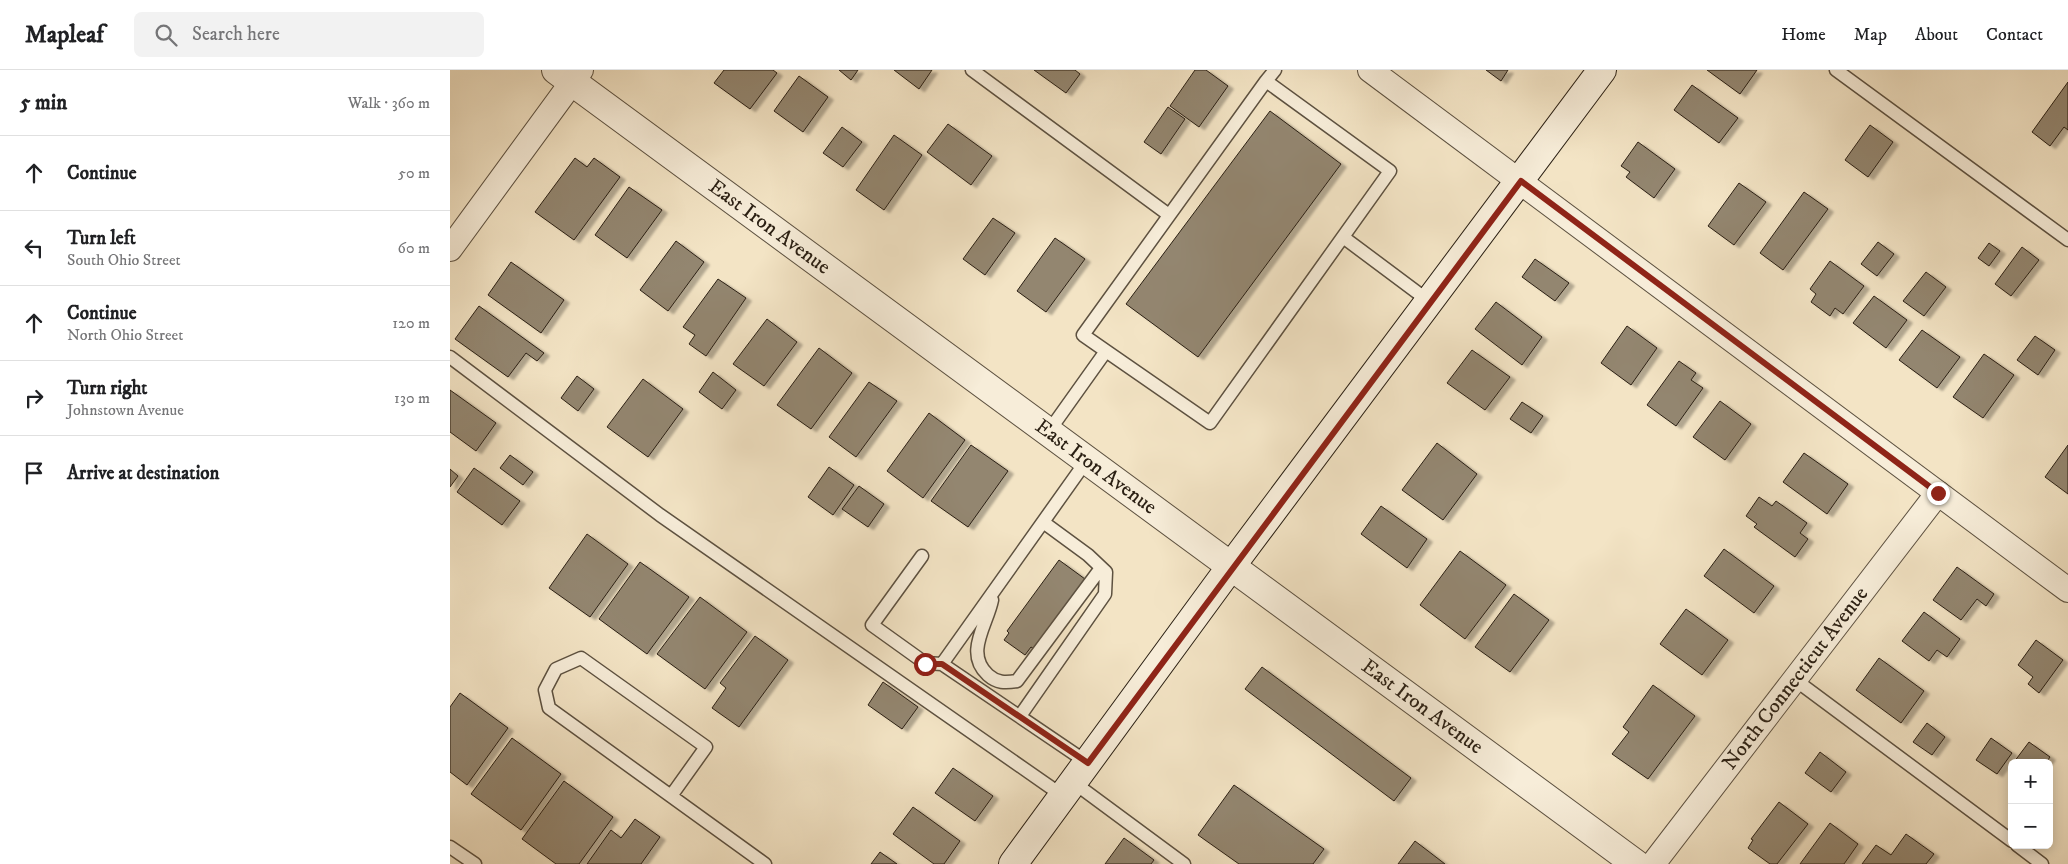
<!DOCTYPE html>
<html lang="en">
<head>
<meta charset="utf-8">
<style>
  :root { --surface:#fff; --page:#f2f2f2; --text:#202124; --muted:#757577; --line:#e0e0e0 }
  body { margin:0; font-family:"IM FELL DW Pica",serif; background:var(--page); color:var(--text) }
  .controls { position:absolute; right:15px; bottom:15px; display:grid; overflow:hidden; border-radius:8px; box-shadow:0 2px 12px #0003 }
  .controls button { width:45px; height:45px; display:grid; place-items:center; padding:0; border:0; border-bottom:1px solid var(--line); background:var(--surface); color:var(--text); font:25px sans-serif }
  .stop { position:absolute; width:15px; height:15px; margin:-11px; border:4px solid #8f2418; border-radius:50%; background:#fff }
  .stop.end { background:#8f2418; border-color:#fff; box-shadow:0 1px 5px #0008 }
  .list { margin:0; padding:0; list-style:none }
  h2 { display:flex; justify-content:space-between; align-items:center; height:65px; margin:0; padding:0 20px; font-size:21px }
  h2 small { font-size:16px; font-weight:400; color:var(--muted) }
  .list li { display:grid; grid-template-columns:32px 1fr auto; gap:15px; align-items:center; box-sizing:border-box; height:75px; padding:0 20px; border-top:1px solid var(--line) }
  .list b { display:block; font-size:19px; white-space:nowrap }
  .list p { margin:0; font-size:16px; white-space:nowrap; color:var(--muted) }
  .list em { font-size:16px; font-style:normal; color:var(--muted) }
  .icon { flex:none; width:28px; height:28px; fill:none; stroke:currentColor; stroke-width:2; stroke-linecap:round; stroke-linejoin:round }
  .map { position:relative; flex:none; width:1618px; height:794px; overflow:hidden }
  header { display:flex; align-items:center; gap:30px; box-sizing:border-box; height:70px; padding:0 25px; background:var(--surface); border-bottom:1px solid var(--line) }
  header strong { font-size:24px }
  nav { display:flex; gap:28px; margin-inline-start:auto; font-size:18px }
  .search { width:350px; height:45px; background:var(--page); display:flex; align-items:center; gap:12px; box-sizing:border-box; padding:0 18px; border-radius:8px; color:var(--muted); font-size:19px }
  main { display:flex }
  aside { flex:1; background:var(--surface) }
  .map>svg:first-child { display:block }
  .building { fill:#938670; stroke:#2b2014; filter:url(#shadow) }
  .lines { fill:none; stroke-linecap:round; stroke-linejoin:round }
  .service-casing { stroke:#5d5140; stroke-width:15 }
  .minor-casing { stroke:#5d5140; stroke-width:26 }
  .tertiary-casing { stroke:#5d5140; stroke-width:30 }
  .secondary-casing { stroke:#2b2014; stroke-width:30 }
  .service { stroke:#f7edd9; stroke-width:12 }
  .minor { stroke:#f7edd9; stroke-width:24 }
  .tertiary { stroke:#f7edd9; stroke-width:28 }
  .secondary { stroke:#f7edd9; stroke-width:28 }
  .route { stroke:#8f2418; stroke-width:6 }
  .labels { text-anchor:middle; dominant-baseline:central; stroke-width:4.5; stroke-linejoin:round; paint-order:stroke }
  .street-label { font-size:21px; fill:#2b2014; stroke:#f7edd9 }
</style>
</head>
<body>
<header>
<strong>Mapleaf</strong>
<div class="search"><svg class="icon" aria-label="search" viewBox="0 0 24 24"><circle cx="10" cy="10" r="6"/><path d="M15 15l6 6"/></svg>Search here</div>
<nav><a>Home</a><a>Map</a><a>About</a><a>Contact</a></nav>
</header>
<main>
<aside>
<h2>5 min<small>Walk · 360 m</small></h2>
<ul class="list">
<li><svg class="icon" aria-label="ahead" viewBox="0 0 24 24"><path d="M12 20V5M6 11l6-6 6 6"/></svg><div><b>Continue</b></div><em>50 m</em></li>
<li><svg class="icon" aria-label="left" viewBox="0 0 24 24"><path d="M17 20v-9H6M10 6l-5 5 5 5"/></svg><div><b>Turn left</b><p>South Ohio Street</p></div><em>60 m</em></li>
<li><svg class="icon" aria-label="ahead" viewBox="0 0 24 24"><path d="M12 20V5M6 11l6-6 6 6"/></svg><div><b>Continue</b><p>North Ohio Street</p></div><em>120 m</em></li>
<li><svg class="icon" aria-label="right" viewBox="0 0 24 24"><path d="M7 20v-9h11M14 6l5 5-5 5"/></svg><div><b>Turn right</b><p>Johnstown Avenue</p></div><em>130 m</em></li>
<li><svg class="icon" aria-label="arrive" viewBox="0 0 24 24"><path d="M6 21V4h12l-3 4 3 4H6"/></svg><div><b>Arrive at destination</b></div></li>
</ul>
</aside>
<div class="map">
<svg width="1618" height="794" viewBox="0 0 1618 794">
  <defs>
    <filter id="shadow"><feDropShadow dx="5.5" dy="3" stdDeviation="1" flood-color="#0004"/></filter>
  </defs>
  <rect width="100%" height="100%" fill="#f3e4c5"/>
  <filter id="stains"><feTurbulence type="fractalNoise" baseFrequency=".004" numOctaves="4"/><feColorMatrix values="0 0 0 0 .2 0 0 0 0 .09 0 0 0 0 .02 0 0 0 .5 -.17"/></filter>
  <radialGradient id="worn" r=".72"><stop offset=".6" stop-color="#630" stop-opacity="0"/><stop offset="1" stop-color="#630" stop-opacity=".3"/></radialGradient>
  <path class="building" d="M274 0H323L327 3 300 39 264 13Z
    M389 0H408L401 10Z
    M444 0H482L469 19Z
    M584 0H625L630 4 616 23Z
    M745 0H756L778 16 749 57 720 36Z
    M1036 0H1058L1051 11Z
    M1257 0H1307L1290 24Z
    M349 6 378 27 353 62 324 41Z
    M1618 12V60L1614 57 1600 76 1582 62Z
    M1242 15 1288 48 1269 73 1224 40Z
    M718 37 735 49 711 84 694 72Z
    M820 41 891 94 748 287 676 234Z
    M498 54 542 86 521 115 477 82Z
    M1420 55 1443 72 1418 107 1395 90Z
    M392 57 412 72 393 97 373 83Z
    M444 65 472 85 434 140 406 120Z
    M1188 72 1225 99 1204 128 1176 107 1180 102 1171 96Z
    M125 88 137 97 144 88 170 107 124 170 85 142Z
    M1289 113 1316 132 1284 175 1258 156Z
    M179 117 212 140 177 188 145 165Z
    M1354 122 1378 139 1333 200 1310 183Z
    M543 148 565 163 535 205 513 189Z
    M605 168 635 189 596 242 567 221Z
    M226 171 254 192 218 241 190 220Z
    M1428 172 1444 184 1427 206 1411 194Z
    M1539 173 1550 181 1539 196 1528 188Z
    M1572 177 1589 190 1561 226 1545 214Z
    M1085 189 1119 213 1105 231 1072 207Z
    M1380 191 1414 216 1393 244 1385 238 1380 246 1361 232 1366 224 1360 219Z
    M61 192 114 230 91 263 38 225Z
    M1476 202 1496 217 1474 246 1453 231Z
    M268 209 296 228 256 286 239 274 245 265 233 257Z
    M1424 226 1457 250 1436 278 1403 253Z
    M1046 232 1092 267 1072 295 1025 259Z
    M29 236 94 283 87 291 76 283 58 307 5 269Z
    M317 249 347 272 314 316 283 294Z
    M1177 256 1207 278 1181 315 1151 293Z
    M1472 260 1510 287 1487 318 1449 290Z
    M1585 266 1605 280 1588 305 1567 290Z
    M369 278 402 303 361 359 327 335Z
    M1022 280 1060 307 1035 340 997 313Z
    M1534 284 1564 305 1533 348 1503 327Z
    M1229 291 1246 303 1241 310 1253 318 1226 356 1197 335Z
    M263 302 286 320 272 339 249 322Z
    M127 306 144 319 128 341 111 328Z
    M193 309 233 339 198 387 157 357Z
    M419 312 447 331 406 387 379 367Z
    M0 320 46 353 26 381 0 362Z
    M1270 331 1301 354 1275 390 1243 367Z
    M1072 332 1093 346 1081 363 1060 349Z
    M479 343 515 370 473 428 437 401Z
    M987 373 1027 404 993 450 952 420Z
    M521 375 558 401 518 457 481 431Z
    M1618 375V424L1595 407Z
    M1354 383 1398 414 1377 444 1333 412Z
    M60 385 83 402 73 415 50 398Z
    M379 397 404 415 383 445 358 427Z
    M24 398 70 431 52 455 7 422Z
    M0 399 8 406 0 417Z
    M409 416 434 434 418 457 392 439Z
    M1309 427 1322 436 1326 431 1357 453 1350 463 1358 469 1345 487 1304 457 1307 454 1296 446Z
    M931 436 977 469 957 498 911 464Z
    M137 464 178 494 140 547 99 518Z
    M1274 479 1324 516 1304 543 1254 506Z
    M1010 481 1056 515 1015 569 970 535Z
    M609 490 635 509 584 579 581 577 575 585 554 570 559 563 557 561Z
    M190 492 239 527 197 584 149 549Z
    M1507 497 1544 524 1536 536 1527 529 1511 550 1483 530Z
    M1064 524 1099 550 1060 602 1025 577Z
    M250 527 297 562 255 619 207 584Z
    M1236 539 1278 570 1252 605 1210 574Z
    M1474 542 1510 569 1497 587 1487 580 1479 591 1452 571Z
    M305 566 338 590 289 657 262 638 276 618 270 613Z
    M1586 570 1613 590 1589 623 1578 614 1583 607 1568 595Z
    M1429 588 1474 621 1451 653 1406 620Z
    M812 597 961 708 944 731 795 619Z
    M433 612 468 637 452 659 418 635Z
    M1203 615 1245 646 1198 709 1162 684 1179 662 1173 657Z
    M10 623 58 658 17 715 0 702V637Z
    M1477 653 1495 667 1482 685 1463 672Z
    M62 668 111 704 71 760 21 724Z
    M1541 668 1562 683 1547 704 1526 690Z
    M1579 672 1600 687 1596 693 1564 692Z
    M1370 682 1396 702 1381 722 1355 703Z
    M503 698 543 726 525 751 485 723Z
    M114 711 163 747 129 794H106L72 769Z
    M784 715 874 779 863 794H789L748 765Z
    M1329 732 1358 754 1327 794H1320L1298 778 1303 770 1301 769Z
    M463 737 510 771 494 794H484L443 764Z
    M185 749 210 767 191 794H137L161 760 171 768Z
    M1380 753 1408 774 1394 794H1350Z
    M1456 764 1484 784 1476 794H1412L1426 775 1441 785Z
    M674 768 704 790 701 794H655Z
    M965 771 995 794H948Z
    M430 782 447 794H421Z"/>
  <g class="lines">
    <g class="service-casing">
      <path id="service" d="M522 0 719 145
        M1386 0 1618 170
        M816 11 825 0
        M893 167 980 232
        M0 287 210 445 613 726
        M599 361 656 281 760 353 940 101 816 11 633 265 656 281
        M637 390 492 594 638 693
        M472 486 422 555 475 593 492 594
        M542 530C537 555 514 583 538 605 547 613 555 613 567 611L651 498
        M1344 609 1562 771
        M570 646 655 524 656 502 638 485 593 452
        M623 712 734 794
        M221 726 256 677 131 588 106 599 95 620 99 638 315 794
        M1567 775 1592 794
        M0 777 25 794"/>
    </g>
    <g class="minor-casing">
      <g id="minor">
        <path d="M920 0 1618 520"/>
        <path d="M0 179 131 0"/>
        <path id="s1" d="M1203 794 1488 423"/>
      </g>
    </g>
    <g class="tertiary-casing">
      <g id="tertiary">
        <path id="s2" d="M106 0 1186 794"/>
      </g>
    </g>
    <g class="secondary-casing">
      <path id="secondary" d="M563 794 782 495 1152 0"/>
    </g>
    <use href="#service" class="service"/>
    <use href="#minor" class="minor"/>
    <use href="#tertiary" class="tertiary"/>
    <use href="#secondary" class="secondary"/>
  </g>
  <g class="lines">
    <path class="route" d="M475 594H492L638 693 1071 111 1488 423"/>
  </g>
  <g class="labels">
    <g class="street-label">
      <text stroke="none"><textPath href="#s2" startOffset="265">East Iron Avenue</textPath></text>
      <text stroke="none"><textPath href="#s2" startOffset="670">East Iron Avenue</textPath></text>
      <text stroke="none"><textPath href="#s1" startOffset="234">North Connecticut Avenue</textPath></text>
      <text stroke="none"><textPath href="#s2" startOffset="1075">East Iron Avenue</textPath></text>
    </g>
  </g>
  <rect width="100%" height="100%" filter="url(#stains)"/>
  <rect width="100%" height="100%" fill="url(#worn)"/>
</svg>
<div class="controls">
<button>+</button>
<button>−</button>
</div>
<div class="stop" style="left:475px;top:594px"></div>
<div class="stop end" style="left:1488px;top:423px"></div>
</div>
</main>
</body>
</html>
